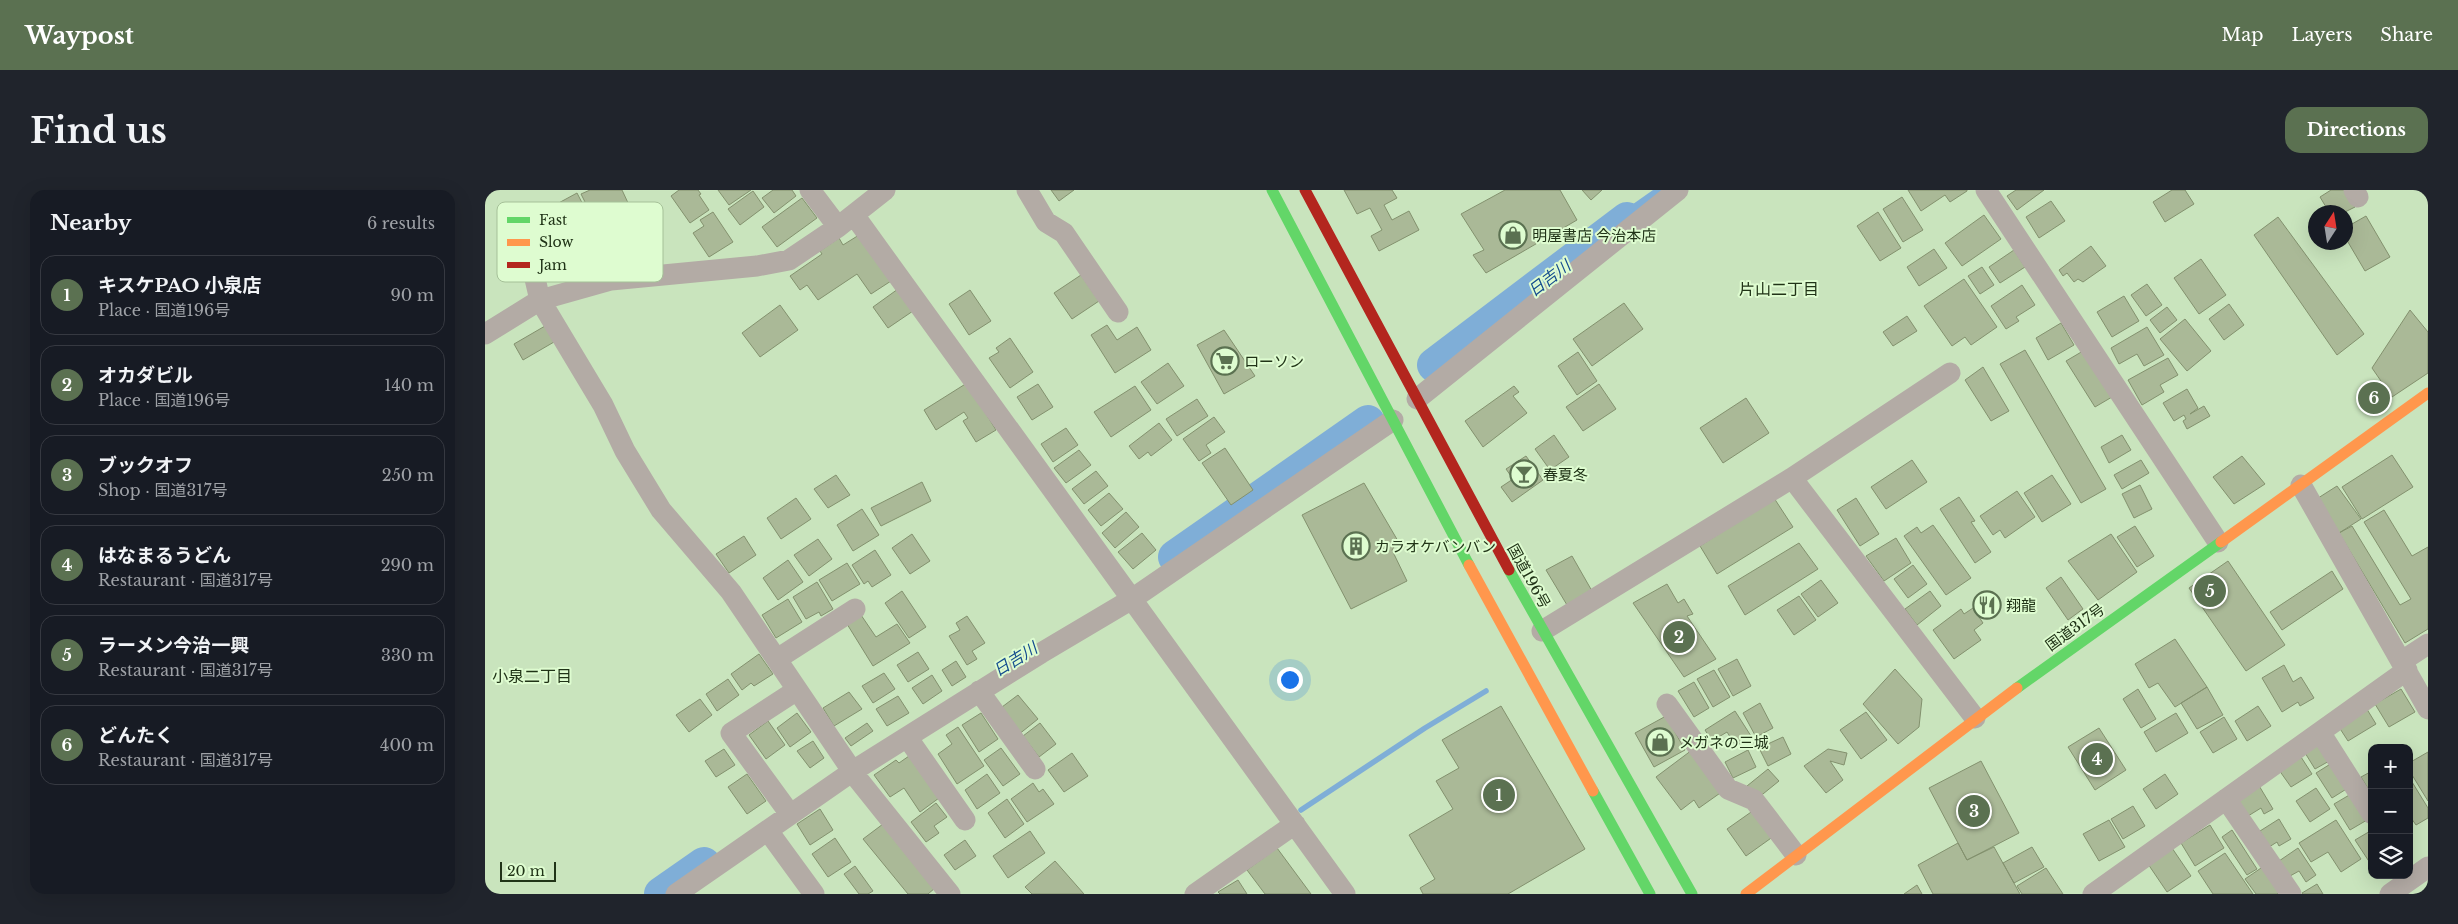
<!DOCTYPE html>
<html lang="en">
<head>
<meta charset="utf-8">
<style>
  :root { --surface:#171b24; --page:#20242c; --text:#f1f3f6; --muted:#9ea1a6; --line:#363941; --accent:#5b7151 }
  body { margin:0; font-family:"Libre Baskerville","Noto Sans JP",serif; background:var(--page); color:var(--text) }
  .controls { position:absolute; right:15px; bottom:15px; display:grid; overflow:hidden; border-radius:10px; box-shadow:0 5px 20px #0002 }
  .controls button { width:45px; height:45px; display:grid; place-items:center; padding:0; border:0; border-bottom:1px solid var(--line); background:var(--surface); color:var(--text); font:25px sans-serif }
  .compass { position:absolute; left:1823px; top:15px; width:45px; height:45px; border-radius:50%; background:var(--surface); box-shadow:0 5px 20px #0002; rotate:12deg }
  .scale { position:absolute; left:15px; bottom:12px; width:56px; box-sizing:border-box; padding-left:5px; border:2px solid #203317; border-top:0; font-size:14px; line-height:18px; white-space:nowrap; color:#203317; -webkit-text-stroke:4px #defcd0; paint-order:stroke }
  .you { position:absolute; left:804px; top:489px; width:18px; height:18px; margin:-12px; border:4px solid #fff; border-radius:50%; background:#1a73e8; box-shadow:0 0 0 8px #1a73e833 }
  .badge { display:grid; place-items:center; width:32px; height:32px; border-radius:50%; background:var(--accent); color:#fff; font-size:16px; font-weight:700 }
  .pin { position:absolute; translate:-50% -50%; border:2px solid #fff; box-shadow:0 1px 5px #0006 }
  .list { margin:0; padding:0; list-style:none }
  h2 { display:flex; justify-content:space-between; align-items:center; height:65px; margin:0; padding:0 20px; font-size:21px }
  h2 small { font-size:16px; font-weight:400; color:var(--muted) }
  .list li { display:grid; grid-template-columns:32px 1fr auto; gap:15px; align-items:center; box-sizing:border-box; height:80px; margin:0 10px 10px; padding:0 10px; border:1px solid var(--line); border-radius:15px }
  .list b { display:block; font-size:19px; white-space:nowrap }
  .list p { margin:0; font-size:16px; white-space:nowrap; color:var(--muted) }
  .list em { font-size:16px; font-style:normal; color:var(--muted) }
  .icon { flex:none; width:28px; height:28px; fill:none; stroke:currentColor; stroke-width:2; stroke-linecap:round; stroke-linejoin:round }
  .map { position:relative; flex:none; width:1943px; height:704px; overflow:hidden; border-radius:15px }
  header { display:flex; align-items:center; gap:30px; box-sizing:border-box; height:70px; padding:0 25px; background:var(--accent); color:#fff }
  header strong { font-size:24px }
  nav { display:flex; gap:28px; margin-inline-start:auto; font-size:18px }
  .intro { display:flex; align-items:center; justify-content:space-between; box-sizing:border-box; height:120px; padding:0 30px }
  h1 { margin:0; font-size:35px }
  .button { padding:12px 22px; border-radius:15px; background:var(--accent); color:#fff; font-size:18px; font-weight:700 }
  main { display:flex; gap:30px; padding:0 30px }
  aside { flex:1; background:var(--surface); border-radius:15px; box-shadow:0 5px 20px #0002 }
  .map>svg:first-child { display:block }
  .water { fill:#7faed7 }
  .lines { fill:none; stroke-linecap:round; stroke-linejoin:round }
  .stream { stroke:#7faed7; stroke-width:5.5 }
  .river { stroke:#7faed7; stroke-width:34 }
  .building { fill:#aab997; stroke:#83916e }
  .street { stroke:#b3aba5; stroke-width:21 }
  .fast { stroke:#63d668; stroke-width:11 }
  .slow { stroke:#ff974d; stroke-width:11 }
  .jam { stroke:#b3261e; stroke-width:11 }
  .labels { text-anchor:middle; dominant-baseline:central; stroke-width:4; stroke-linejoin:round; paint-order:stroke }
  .poi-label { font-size:15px; fill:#203317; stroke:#defcd0; text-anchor:start }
  .street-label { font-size:15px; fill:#203317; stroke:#defcd0 }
  .water-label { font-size:16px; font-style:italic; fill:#134b8e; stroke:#defcd0 }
  .neighbourhood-label { font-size:16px; fill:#203317; stroke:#defcd0 }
  .key { fill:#defcd0; stroke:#a5c098; stroke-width:1 }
  .key-label { font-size:14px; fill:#203317 }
</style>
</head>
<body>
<header>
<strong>Waypost</strong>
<nav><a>Map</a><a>Layers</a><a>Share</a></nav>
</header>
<div class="intro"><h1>Find us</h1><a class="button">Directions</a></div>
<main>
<aside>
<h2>Nearby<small>6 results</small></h2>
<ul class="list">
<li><span class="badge">1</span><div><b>キスケPAO 小泉店</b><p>Place · 国道196号</p></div><em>90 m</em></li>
<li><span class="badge">2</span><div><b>オカダビル</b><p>Place · 国道196号</p></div><em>140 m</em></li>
<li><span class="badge">3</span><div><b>ブックオフ</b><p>Shop · 国道317号</p></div><em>250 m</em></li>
<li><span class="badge">4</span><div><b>はなまるうどん</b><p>Restaurant · 国道317号</p></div><em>290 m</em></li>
<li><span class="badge">5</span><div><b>ラーメン今治一興</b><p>Restaurant · 国道317号</p></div><em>330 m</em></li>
<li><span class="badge">6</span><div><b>どんたく</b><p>Restaurant · 国道317号</p></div><em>400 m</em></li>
</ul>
</aside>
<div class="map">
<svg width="1943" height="704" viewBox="0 0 1943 704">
  <rect width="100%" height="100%" fill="#c9e4bd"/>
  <path class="water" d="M1168 0H1180L966 162 960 156 1043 88Z"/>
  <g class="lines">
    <path class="stream" d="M816 620 940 538 1001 501"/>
    <path class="river" d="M949 175 1142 29
      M690 367 883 232
      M176 704 219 674"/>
  </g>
  <path class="building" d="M105 0H137L144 15 110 32 96 4Z
    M194 0H213L216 4 214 5 224 20 205 33 186 6Z
    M233 0H266L244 15Z
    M288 0H307L311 6 289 23 277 8Z
    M566 0H589L574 11Z
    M859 0H907L912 8 899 15 907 30 924 21 934 40 894 61 886 46 897 40 885 18 872 24Z
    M1020 0H1075L1092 30 1001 83 988 65 999 60 976 24Z
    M1097 0H1117L1106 10Z
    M1423 0H1482V1L1465 12 1460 5 1436 21Z
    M1531 0H1559L1532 20 1522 6Z
    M1687 0H1700L1709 14 1680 32 1668 12Z
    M1846 0H1860L1870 17 1860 22H1844L1835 7Z
    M268 1 279 17 255 35 243 19Z
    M92 3 107 32 71 50 57 22Z
    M1417 7 1438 40 1418 52 1398 19Z
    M317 8 332 28 292 57 277 37Z
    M1566 11 1580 31 1554 48 1541 27Z
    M228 22 248 52 224 67 208 43 219 36 215 30Z
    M1393 22 1416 58 1395 71 1372 36Z
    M1499 25 1516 49 1477 76 1460 53Z
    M1881 26 1905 67 1880 81 1860 47V38Z
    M1793 27 1879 144 1852 165 1769 45Z
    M374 45 406 91 386 104 372 84 333 110 322 95 315 100 305 86 337 64 335 61 354 48 358 55Z
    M1606 56 1621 76 1598 92 1593 89 1589 92 1582 83 1578 86 1574 80Z
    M1449 59 1462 78 1434 96 1422 77Z
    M1529 60 1540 77 1515 93 1504 77Z
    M1716 69 1741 105 1714 124 1689 88Z
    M1497 77 1509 95 1495 104 1483 86Z
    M596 85 614 111 587 129 569 103Z
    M1479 89 1512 137 1486 155 1480 147 1467 156 1439 116Z
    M1662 94 1677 115 1661 126 1646 105Z
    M1537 95 1550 115 1531 127 1534 131 1521 139 1506 116Z
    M413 99 428 121 403 138 388 117Z
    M485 100 506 131 484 145 464 114Z
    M1639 106 1654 131 1627 147 1612 122Z
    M1139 113 1158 139 1107 176 1088 149Z
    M1744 114 1759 135 1739 150 1724 129Z
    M295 115 313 140 275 167 257 143Z
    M1682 117 1692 130 1675 143 1665 130Z
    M1925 120 1943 142V183L1907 207 1887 178Z
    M1422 126 1432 141 1408 156 1398 142Z
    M1700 129 1726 161 1702 181 1675 149Z
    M1576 133 1589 155 1563 170 1551 148Z
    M622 135 632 150 652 137 666 160 630 183 606 145Z
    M60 136 69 152 38 170 29 154Z
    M1662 137 1679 165 1659 176 1652 164 1634 174 1626 158Z
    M739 140 770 186 739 204 712 155Z
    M525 148 548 182 525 198 504 168 514 162 511 158Z
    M1540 160 1621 299 1596 313 1515 174Z
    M1598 161 1627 207 1610 217 1581 171Z
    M1093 162 1112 191 1092 205 1073 176Z
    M1683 168 1693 185 1675 195 1679 202 1657 215 1643 190Z
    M683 173 699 196 672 214 656 192Z
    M1498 177 1524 221 1506 231 1480 190Z
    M1892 191 1903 209 1880 222 1873 210 1886 202 1883 197Z
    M482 193 511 240 491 252 478 231 483 228 479 222 451 240 439 220Z
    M553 194 568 217 547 230 532 207Z
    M1114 194 1131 219 1098 241 1081 217Z
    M650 196 666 220 626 247 609 222Z
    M1029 196 1034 202 1028 206 1042 223 998 257 980 231Z
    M1702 199 1713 218 1705 224 1719 216 1725 226 1702 239 1698 231 1701 229 1699 225 1689 231 1678 213Z
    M1261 208 1284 243 1238 273 1215 238Z
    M712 209 723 226 692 246 681 229Z
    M729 227 740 242 721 255 726 263 714 271 698 249Z
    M674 233 687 250 666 266 663 262 654 269 644 256Z
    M581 238 593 255 568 272 556 254Z
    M1069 245 1084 267 1065 280 1050 259Z
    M1637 245 1646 260 1624 273 1616 257Z
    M740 258 768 300 746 315 717 273Z
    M594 260 606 275 581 293 569 278Z
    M1907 265 1928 297 1877 329 1857 297Z
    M1041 266 1058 290 1027 312 1016 297 1028 289 1021 279Z
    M1757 266 1780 294 1749 314 1728 287Z
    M1427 270 1442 292 1401 319 1386 297Z
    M1656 270 1664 283 1637 299 1629 285Z
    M611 281 623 296 599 314 587 299Z
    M351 285 365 305 343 318 329 299Z
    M1567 285 1586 314 1557 332 1539 303Z
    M437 292 446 311 396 336 386 318Z
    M879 293 913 351 907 360 922 391 866 419 817 325Z
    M1655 295 1667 319 1649 328 1637 304Z
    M1852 296 1876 329 1854 343 1830 310Z
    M1532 301 1550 327 1520 348 1515 340 1508 345 1495 326Z
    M624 303 638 319 616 336 603 320Z
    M1474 307 1490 331 1486 332 1506 362 1490 373 1455 319Z
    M311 308 326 329 296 349 282 328Z
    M1289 308 1308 337 1232 384 1215 356Z
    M1371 308 1394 344 1375 356 1352 320Z
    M377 319 394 345 368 361 352 335Z
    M1899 320 1927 366 1943 357V439L1920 453 1854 343 1867 336 1915 415 1926 409 1879 332Z
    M641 322 654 337 630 358 617 343Z
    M1448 335 1486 388 1461 405 1419 346 1432 337 1436 343Z
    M1650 336 1669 366 1652 377 1632 347Z
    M657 343 671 360 648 379 633 362Z
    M427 344 445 371 425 384 407 358Z
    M1626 344 1652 382 1613 410 1583 371Z
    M259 346 271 365 244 383 231 364Z
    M1411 348 1426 373 1399 391 1381 366Z
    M333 349 347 369 324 386 309 365Z
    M1314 353 1333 379 1260 425 1243 396Z
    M390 360 406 385 387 397 383 391 379 394 367 375Z
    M1087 366 1107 401 1082 415 1061 380Z
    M303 370 318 392 293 410 278 388Z
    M1743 371 1800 455 1761 481 1704 398Z
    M362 373 375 394 347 411 334 390Z
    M1428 375 1442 394 1423 408 1409 389Z
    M1847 381 1858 399 1797 440 1785 422Z
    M1576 387 1598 419 1583 430 1561 398Z
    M1336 390 1353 413 1333 427 1316 404Z
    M332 392 348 419 336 426 334 422 321 429 308 407Z
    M1182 394 1193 413 1199 409 1208 424 1202 426 1231 469 1199 487 1148 413Z
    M417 401 441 437 424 448 400 413Z
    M1445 401 1456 416 1432 435 1420 419Z
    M1502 404 1513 417 1500 427 1490 413Z
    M1314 406 1331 430 1309 445 1292 420Z
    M303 409 317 432 291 448 277 425Z
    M1488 418 1498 433 1489 440 1496 450 1469 469 1448 440 1476 419 1479 424Z
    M376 425 391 447 412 434 425 453 388 476 362 434Z
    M482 426 500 453 487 461 492 469 482 475 464 446 475 440 471 433Z
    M1690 449 1722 497 1690 517 1673 493 1664 498 1650 474Z
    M433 462 444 479 423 492 412 475Z
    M274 464 288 484 269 496 266 493 257 500 246 484Z
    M1252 469 1266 496 1248 506 1233 479Z
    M471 471 481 487 467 496 457 480Z
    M1799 475 1808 492 1816 487 1829 508 1815 516 1813 512 1797 522 1777 488Z
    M1410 479 1437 509 1434 537 1413 554 1378 514Z
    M1229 480 1245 507 1228 517 1212 489Z
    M399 483 410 499 388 513 377 496Z
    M447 485 457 501 438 514 427 498Z
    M243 489 254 505 232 521 221 504Z
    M1209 492 1224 518 1209 527 1193 501Z
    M1722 497 1738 525 1712 539 1696 513Z
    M1653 499 1671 529 1656 538 1638 509Z
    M1916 499 1930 522 1904 537 1890 514Z
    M364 502 377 519 349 536 338 518Z
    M533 505 553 529 533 545 513 520Z
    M413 506 424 523 402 536 391 519Z
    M215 509 227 525 204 542 191 525Z
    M1275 513 1288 538 1271 547 1258 523Z
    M1016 516 1100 659 1023 704H938L935 698 950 689 924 645 968 619 951 591 974 578 957 550Z
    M1773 516 1786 536 1762 551 1750 531Z
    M1880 516 1891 534 1863 551 1852 534Z
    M1250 521 1266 546 1251 556 1242 542 1227 551 1220 540Z
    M1381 522 1402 550 1376 569 1355 540Z
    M312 523 326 542 305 557 292 538Z
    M496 523 513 549 494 562 477 535Z
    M1691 523 1703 543 1671 562 1659 542Z
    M1181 526 1200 560 1169 577 1150 543Z
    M1739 527 1752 549 1728 563 1715 542Z
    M283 531 300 555 281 569 264 545Z
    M382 533 388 541 366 556 360 548Z
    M555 533 571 554 554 567 538 546Z
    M473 537 499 576 472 594 453 564 467 554 461 545Z
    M1614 538 1641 580 1610 600 1583 557Z
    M1298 547 1306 564 1283 576 1274 558Z
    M1833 548 1846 570 1830 579 1817 558Z
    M328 551 339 568 325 578 312 561Z
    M516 558 535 584 518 596 499 570Z
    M239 559 250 575 231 587 220 571Z
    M1343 559 1362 563 1359 575 1345 571 1358 590 1341 603 1319 576Z
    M1207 560 1238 601 1214 618 1209 610 1196 620 1171 587Z
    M1263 560 1271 577 1248 588 1240 572Z
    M1943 562V611L1924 580V573Z
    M587 563 603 586 579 602 563 580Z
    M424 566 454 608 435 622 419 598 405 607 389 585 411 570 414 573Z
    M1816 567 1827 584 1806 597 1794 580Z
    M1496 571 1534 643 1482 670 1444 598Z
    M1847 573 1863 598 1847 608 1831 583Z
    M1283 579 1294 591 1273 608 1262 596Z
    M1887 581V605L1876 587Z
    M262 584 281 611 262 624 243 597Z
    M502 584 515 603 492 619 480 600Z
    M1680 584 1693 604 1671 619 1658 599Z
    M1924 587 1943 618V628L1931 635 1924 625Z
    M548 593 554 602 558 599 569 614 542 632 526 609Z
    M1773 594 1788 619 1779 624 1776 618 1763 626 1751 607Z
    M1831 598 1845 619 1825 632 1811 611Z
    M1866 604 1882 630 1865 640 1849 614Z
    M522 609 539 634 520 648 503 623Z
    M451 613 462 627 449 636 454 643 441 652 426 632Z
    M1648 616 1660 636 1638 649 1626 629Z
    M335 619 348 640 325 655 312 634Z
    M1269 620 1289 646 1261 666 1242 639Z
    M1794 629 1806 649 1794 656 1792 652 1784 657 1775 641Z
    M1624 630 1640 657 1614 671 1598 644Z
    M1851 630 1876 669 1856 682 1843 662 1826 672 1814 653Z
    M398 634 450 698 443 704H423L378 649Z
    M1725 635 1739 658 1710 676 1696 653Z
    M1747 640 1772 679 1762 685 1737 647Z
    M1887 640V676L1870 650Z
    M545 641 560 663 523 688 508 666Z
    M350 648 366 672 343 687 327 664Z
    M480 650 491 666 470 680 459 665Z
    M1473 653 1482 670 1509 657 1535 704H1448L1433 675Z
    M1547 657 1559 677 1529 693 1518 673Z
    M792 658 826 704H780L762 680Z
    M1687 658 1706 686 1682 702 1663 674Z
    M1813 658 1831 685 1821 692 1814 681 1805 686 1794 671Z
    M1740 663 1768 704H1728L1713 681Z
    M570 671 599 704H547L540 697Z
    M370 676 388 701 383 704H374L359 684Z
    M1779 676 1796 701 1792 704H1771L1760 689Z
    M1561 678 1578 704H1537L1532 696Z
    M753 690 762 704H735L733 702Z
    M1832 694 1838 704H1818L1817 703Z
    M1432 695 1437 704H1419Z"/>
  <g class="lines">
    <path class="street" d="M325 0 353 37
      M542 0 561 32 579 43 633 122
      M1501 0 1733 352
      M1869 0 1873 7
      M35 25 55 110 118 215 140 261 176 320 246 402 372 588 465 704
      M369 25 860 704
      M0 144 55 110 126 90 272 76 304 70 353 37 400 0
      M1465 183 1307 288 1490 528
      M932 209 1193 0
      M1816 295 1943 519
      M1057 441 1307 288
      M292 469 370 419
      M1917 471 1943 454
      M494 501 550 579
      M1182 514 1243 599 1269 610 1311 665
      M1835 542 1887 624
      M422 547 480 630
      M1741 609 1806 704
      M305 624 246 543 312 500
      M283 641 329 704
      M191 704 368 581 556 463 647 409 908 230
      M710 704 810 634
      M1608 704 1922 480
      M1905 704 1943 677"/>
    <path class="fast" d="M787 0 984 375
      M1024 380 1207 704
      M1532 498 1736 352
      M1108 601 1165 704"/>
    <path class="slow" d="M1736 352 1943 203
      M984 375 1108 601
      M1261 704 1532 498"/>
    <path class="jam" d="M820 0 1024 380"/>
  </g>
  <defs>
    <g id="shop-ring" transform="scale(1.4375)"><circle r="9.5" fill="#defcd0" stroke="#5b7151" stroke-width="1.5"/><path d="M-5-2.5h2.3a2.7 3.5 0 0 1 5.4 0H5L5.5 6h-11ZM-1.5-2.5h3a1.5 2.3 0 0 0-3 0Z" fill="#5b7151"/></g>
    <g id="supermarket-ring" transform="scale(1.4375)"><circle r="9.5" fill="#defcd0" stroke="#5b7151" stroke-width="1.5"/><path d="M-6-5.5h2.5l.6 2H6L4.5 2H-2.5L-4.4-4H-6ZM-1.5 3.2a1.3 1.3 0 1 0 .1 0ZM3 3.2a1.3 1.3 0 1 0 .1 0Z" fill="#5b7151"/></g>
    <g id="bar-ring" transform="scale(1.4375)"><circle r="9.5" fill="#defcd0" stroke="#5b7151" stroke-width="1.5"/><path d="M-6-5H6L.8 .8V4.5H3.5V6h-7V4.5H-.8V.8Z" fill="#5b7151"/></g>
    <g id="building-ring" transform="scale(1.4375)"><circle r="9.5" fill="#defcd0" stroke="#5b7151" stroke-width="1.5"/><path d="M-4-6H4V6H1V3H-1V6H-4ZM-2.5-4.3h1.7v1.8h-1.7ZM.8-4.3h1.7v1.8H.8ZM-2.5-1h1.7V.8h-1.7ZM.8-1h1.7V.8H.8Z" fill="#5b7151"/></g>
    <g id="restaurant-ring" transform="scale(1.4375)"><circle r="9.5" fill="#defcd0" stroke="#5b7151" stroke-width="1.5"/><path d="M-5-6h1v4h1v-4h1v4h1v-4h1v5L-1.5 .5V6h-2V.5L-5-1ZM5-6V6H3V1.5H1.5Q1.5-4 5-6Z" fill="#5b7151"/></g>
  </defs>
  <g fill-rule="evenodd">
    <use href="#shop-ring" x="1028" y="45"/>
    <use href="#supermarket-ring" x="740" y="171"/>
    <use href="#bar-ring" x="1039" y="284"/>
    <use href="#building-ring" x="871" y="356"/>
    <use href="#restaurant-ring" x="1502" y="415"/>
    <use href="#shop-ring" x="1175" y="552"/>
  </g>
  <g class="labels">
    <g class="poi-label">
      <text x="1047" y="45">明屋書店 今治本店</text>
      <text x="759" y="171">ローソン</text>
      <text x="1058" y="284">春夏冬</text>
      <text x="890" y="356">カラオケバンバン</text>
      <text x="1521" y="415">翔龍</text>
      <text x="1194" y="552">メガネの三城</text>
    </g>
    <g class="street-label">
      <text transform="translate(1044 386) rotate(61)">国道196号</text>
      <text transform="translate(1590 437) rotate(-36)">国道317号</text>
    </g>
    <g class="water-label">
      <text transform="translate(1064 88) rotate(-37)">日吉川</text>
      <text transform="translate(530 469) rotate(-32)">日吉川</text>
    </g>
    <g class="neighbourhood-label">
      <text x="1294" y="99">片山二丁目</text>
      <text x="47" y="486">小泉二丁目</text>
    </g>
  </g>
  <rect x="12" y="12" width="166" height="80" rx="8" class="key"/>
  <rect x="22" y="27" width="23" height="6" fill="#63d668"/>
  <rect x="22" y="49" width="23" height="7" fill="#ff974d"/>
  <rect x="22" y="72" width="23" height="6" fill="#b3261e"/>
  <g class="key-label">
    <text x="54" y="35">Fast</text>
    <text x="54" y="57">Slow</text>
    <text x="54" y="80">Jam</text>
  </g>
</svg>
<div class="controls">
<button>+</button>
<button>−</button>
<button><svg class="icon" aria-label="layers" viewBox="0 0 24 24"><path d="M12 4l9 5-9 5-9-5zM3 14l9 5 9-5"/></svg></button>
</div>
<svg class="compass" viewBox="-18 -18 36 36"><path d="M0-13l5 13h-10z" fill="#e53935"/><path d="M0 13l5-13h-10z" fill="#9ea1a6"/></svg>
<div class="scale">20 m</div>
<div class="you"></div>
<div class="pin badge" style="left:1014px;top:605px">1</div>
<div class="pin badge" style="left:1194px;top:447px">2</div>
<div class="pin badge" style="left:1489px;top:621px">3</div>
<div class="pin badge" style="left:1612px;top:569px">4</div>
<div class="pin badge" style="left:1725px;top:401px">5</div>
<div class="pin badge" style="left:1889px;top:208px">6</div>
</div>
</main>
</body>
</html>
